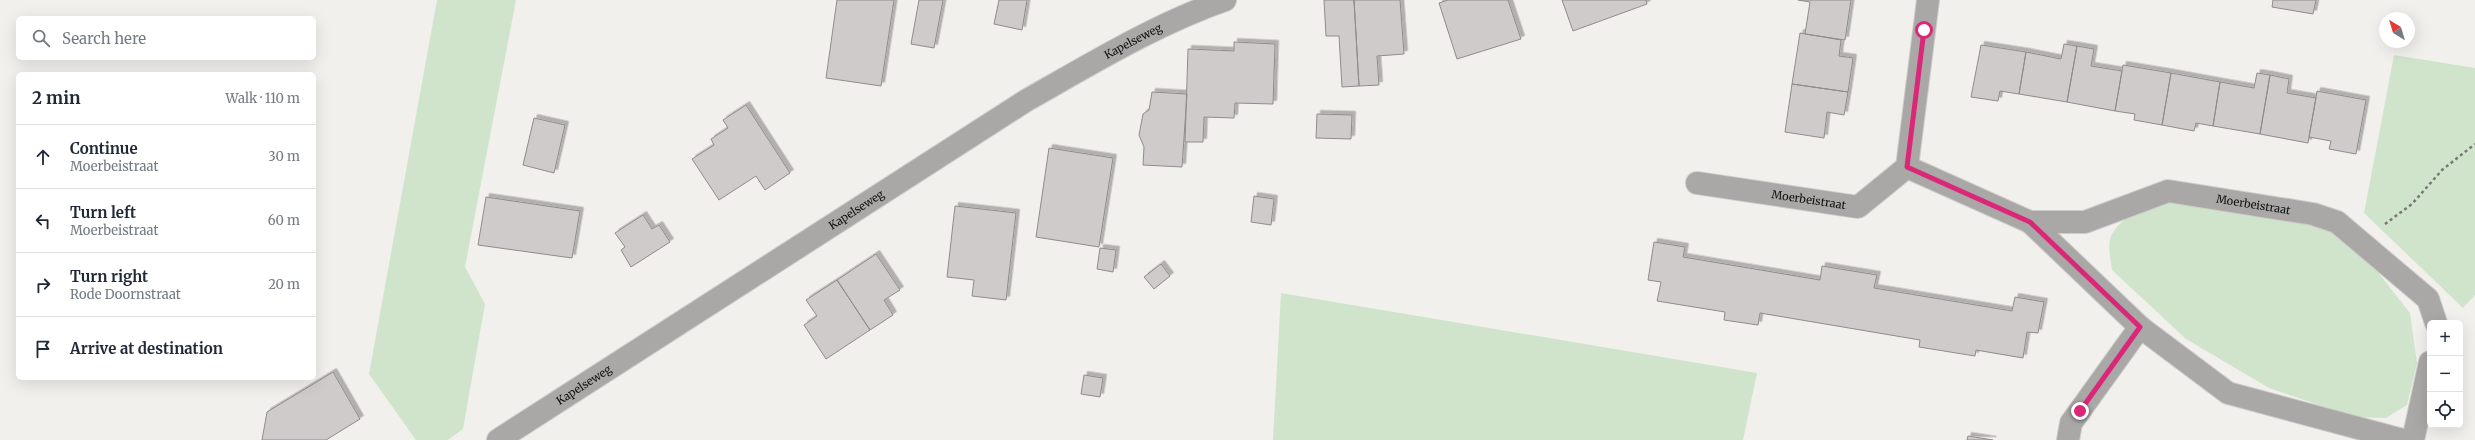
<!DOCTYPE html>
<html lang="en">
<head>
<meta charset="utf-8">
<style>
  :root { --surface:#fff; --page:#f2f2f3; --text:#1f2937; --muted:#747a83; --line:#e0e1e3 }
  body { margin:0; font-family:Merriweather,serif; background:var(--page); color:var(--text) }
  .controls { position:absolute; right:12px; bottom:12px; display:grid; overflow:hidden; border-radius:6px; box-shadow:0 4px 16px #0002 }
  .controls button { width:36px; height:36px; display:grid; place-items:center; padding:0; border:0; border-bottom:1px solid var(--line); background:var(--surface); color:var(--text); font:20px sans-serif }
  .compass { position:absolute; left:2379px; top:12px; width:36px; height:36px; border-radius:50%; background:var(--surface); box-shadow:0 4px 16px #0002; rotate:322deg }
  .stop { position:absolute; width:12px; height:12px; margin:-9px; border:3px solid #db2777; border-radius:50%; background:#fff }
  .stop.end { background:#db2777; border-color:#fff; box-shadow:0 1px 4px #0008 }
  .list { margin:0; padding:0; list-style:none }
  h2 { display:flex; justify-content:space-between; align-items:center; height:52px; margin:0; padding:0 16px; font-size:17px }
  h2 small { font-size:13px; font-weight:400; color:var(--muted) }
  .list li { display:grid; grid-template-columns:26px 1fr auto; gap:12px; align-items:center; box-sizing:border-box; height:64px; padding:0 16px; border-top:1px solid var(--line) }
  .list b { display:block; font-size:15px; white-space:nowrap }
  .list p { margin:0; font-size:13px; white-space:nowrap; color:var(--muted) }
  .list em { font-size:13px; font-style:normal; color:var(--muted) }
  .icon { flex:none; width:22px; height:22px; fill:none; stroke:currentColor; stroke-width:2; stroke-linecap:round; stroke-linejoin:round }
  .map { position:relative; flex:none; width:2475px; height:440px; overflow:hidden }
  .search { position:absolute; background:var(--surface); box-shadow:0 4px 16px #0002; left:16px; top:16px; width:300px; height:44px; display:flex; align-items:center; gap:10px; box-sizing:border-box; padding:0 14px; border-radius:6px; color:var(--muted); font-size:15px }
  .panel { position:absolute; background:var(--surface); box-shadow:0 4px 16px #0002; left:16px; top:72px; width:300px; height:308px; border-radius:6px }
  .map>svg:first-child { display:block }
  .green { fill:#cfe4cb }
  .building { fill:#cfcbca; stroke:#8f8c8b; filter:url(#shadow) }
  .lines { fill:none; stroke-linecap:round; stroke-linejoin:round }
  .minor-casing { stroke:#ceccc9; stroke-width:24 }
  .path { stroke:#787775; stroke-width:2.5; stroke-dasharray:3 3; stroke-linecap:butt }
  .minor { stroke:#a9a8a7; stroke-width:22 }
  .route { stroke:#db2777; stroke-width:5 }
  .labels { text-anchor:middle; dominant-baseline:central; stroke-width:3; stroke-linejoin:round; paint-order:stroke }
  .street-label { font-size:11px; fill:#11100f; stroke:#f2f0ed }
</style>
</head>
<body>
<div class="map">
<svg width="2475" height="440" viewBox="0 0 2475 440">
  <defs>
    <filter id="shadow"><feDropShadow dx="3.5" dy="-3.5" stdDeviation="0" flood-color="#0004"/></filter>
  </defs>
  <rect width="100%" height="100%" fill="#f2f0ed"/>
  <path class="green" d="M437 0H516L465 267 485 304 463 429 448 440H416L369 374Z
    M2394 55 2475 68V295L2463 308 2364 213Z
    M2167 202 2238 209 2329 229 2366 257 2410 313 2417 363 2407 405 2386 418 2354 417 2269 388 2186 339 2112 270C2111 262 2108 247 2110 239 2118 216 2147 208 2167 202Z
    M1281 293 1757 373 1743 440H1273Z"/>
  <path class="building" d="M837 0H894L881 86 826 78Z
    M919 0H943L934 48 911 44Z
    M999 0H1027L1022 30 994 24Z
    M1324 0H1354L1359 86 1342 87 1339 36H1326Z
    M1354 0H1400L1404 54 1377 56 1379 85 1359 86Z
    M1448 0H1508L1521 39 1457 59 1439 3Z
    M1562 0H1646L1647 4 1573 31Z
    M1798 0H1851L1845 40 1805 34 1810 2Z
    M2273 0H2316L2313 14 2272 7Z
    M1800 33 1841 40 1839 56 1853 58 1848 92 1792 84Z
    M1234 42 1275 44 1273 104 1235 103 1234 118 1204 117 1203 142H1185L1188 49 1234 51Z
    M2064 44 2077 46 2067 102 2019 94 2026 52 2061 59Z
    M1981 45 2026 52 2019 94 2000 91 1998 101 1971 97Z
    M2077 46 2094 49 2091 66 2122 71 2115 111 2067 102Z
    M2123 65 2171 73 2162 125 2134 120 2135 114 2115 111Z
    M2171 73 2220 82 2213 126 2196 123 2194 131 2162 125Z
    M2257 73 2270 75 2260 134 2213 126 2220 82 2254 88Z
    M2270 75 2289 79 2287 93 2316 98 2308 143 2260 134Z
    M1792 84 1848 92 1844 115 1827 112 1824 138 1785 132Z
    M2317 91 2366 100 2356 154 2329 149 2331 141 2309 137Z
    M1152 92 1187 94 1182 167 1143 165 1144 147 1139 135 1143 114 1149 110Z
    M746 105 790 173 765 190 756 176 719 200 692 159 714 145 711 139 728 128 723 120Z
    M1317 114 1352 115 1351 139 1316 138Z
    M534 118 565 125 554 173 523 165Z
    M1049 148 1113 158 1099 247 1036 237Z
    M1254 196 1274 199 1271 225 1251 222Z
    M486 197 580 211 572 258 478 245Z
    M955 206 1016 213 1006 300 972 296 974 280 947 277Z
    M643 215 652 229 659 225 670 242 631 267 621 250 625 247 615 233Z
    M1654 242 1685 247 1683 257 1820 280 1822 266 1877 275 1874 288 2012 311 2015 297 2044 302 2038 333 2027 332 2023 358 1976 350 1975 356 1919 347 1920 340 1760 313 1758 325 1724 320 1725 312 1657 301 1661 282 1648 280Z
    M1100 248 1116 250 1113 272 1097 269Z
    M876 254 900 290 884 300 893 315 870 330 837 280Z
    M1161 264 1170 276 1154 289 1144 277Z
    M837 280 870 330 826 359 804 325 817 316 806 300Z
    M333 372 360 419 326 440H262L267 412Z
    M1084 375 1103 378 1100 397 1081 394Z
    M1968 436 1993 440H1967Z"/>
  <g class="lines">
    <g class="minor-casing">
      <g id="minor">
        <path d="M1928 0 1907 167 2030 222 2140 327 2228 393 2403 440"/>
        <path id="s1" d="M1697 183 1858 207 1907 167"/>
        <path id="s2" d="M2030 222H2085L2168 191 2313 214 2337 222 2428 299 2436 323"/>
        <path id="s3" d="M498 440 1027 100C1091 64 1156 24 1225 0"/>
        <path d="M2068 440 2071 423 2140 327"/>
        <path d="M2413 440 2430 362"/>
      </g>
    </g>
    <path class="path" d="M2385 224 2412 204 2442 170 2475 144"/>
    <use href="#minor" class="minor"/>
  </g>
  <g class="lines">
    <path class="route" d="M1924 30 1907 167 2030 222 2140 327 2080 411"/>
  </g>
  <g class="labels">
    <g class="street-label">
      <text stroke="none"><textPath href="#s3" startOffset="750">Kapelseweg</textPath></text>
      <text stroke="none"><textPath href="#s1" startOffset="113">Moerbeistraat</textPath></text>
      <text stroke="none"><textPath href="#s2" startOffset="230">Moerbeistraat</textPath></text>
      <text stroke="none"><textPath href="#s3" startOffset="426">Kapelseweg</textPath></text>
      <text stroke="none"><textPath href="#s3" startOffset="102">Kapelseweg</textPath></text>
    </g>
  </g>
</svg>
<div class="controls">
<button>+</button>
<button>−</button>
<button><svg class="icon" aria-label="locate" viewBox="0 0 24 24"><circle cx="12" cy="12" r="6"/><path d="M12 2v4M12 18v4M2 12h4M18 12h4"/></svg></button>
</div>
<svg class="compass" viewBox="-18 -18 36 36"><path d="M0-13l5 13h-10z" fill="#e53935"/><path d="M0 13l5-13h-10z" fill="#747a83"/></svg>
<div class="stop" style="left:1924px;top:30px"></div>
<div class="stop end" style="left:2080px;top:411px"></div>
<div class="search"><svg class="icon" aria-label="search" viewBox="0 0 24 24"><circle cx="10" cy="10" r="6"/><path d="M15 15l6 6"/></svg>Search here</div>
<section class="panel">
<h2>2 min<small>Walk · 110 m</small></h2>
<ul class="list">
<li><svg class="icon" aria-label="ahead" viewBox="0 0 24 24"><path d="M12 20V5M6 11l6-6 6 6"/></svg><div><b>Continue</b><p>Moerbeistraat</p></div><em>30 m</em></li>
<li><svg class="icon" aria-label="left" viewBox="0 0 24 24"><path d="M17 20v-9H6M10 6l-5 5 5 5"/></svg><div><b>Turn left</b><p>Moerbeistraat</p></div><em>60 m</em></li>
<li><svg class="icon" aria-label="right" viewBox="0 0 24 24"><path d="M7 20v-9h11M14 6l5 5-5 5"/></svg><div><b>Turn right</b><p>Rode Doornstraat</p></div><em>20 m</em></li>
<li><svg class="icon" aria-label="arrive" viewBox="0 0 24 24"><path d="M6 21V4h12l-3 4 3 4H6"/></svg><div><b>Arrive at destination</b></div></li>
</ul>
</section>
</div>
</body>
</html>
